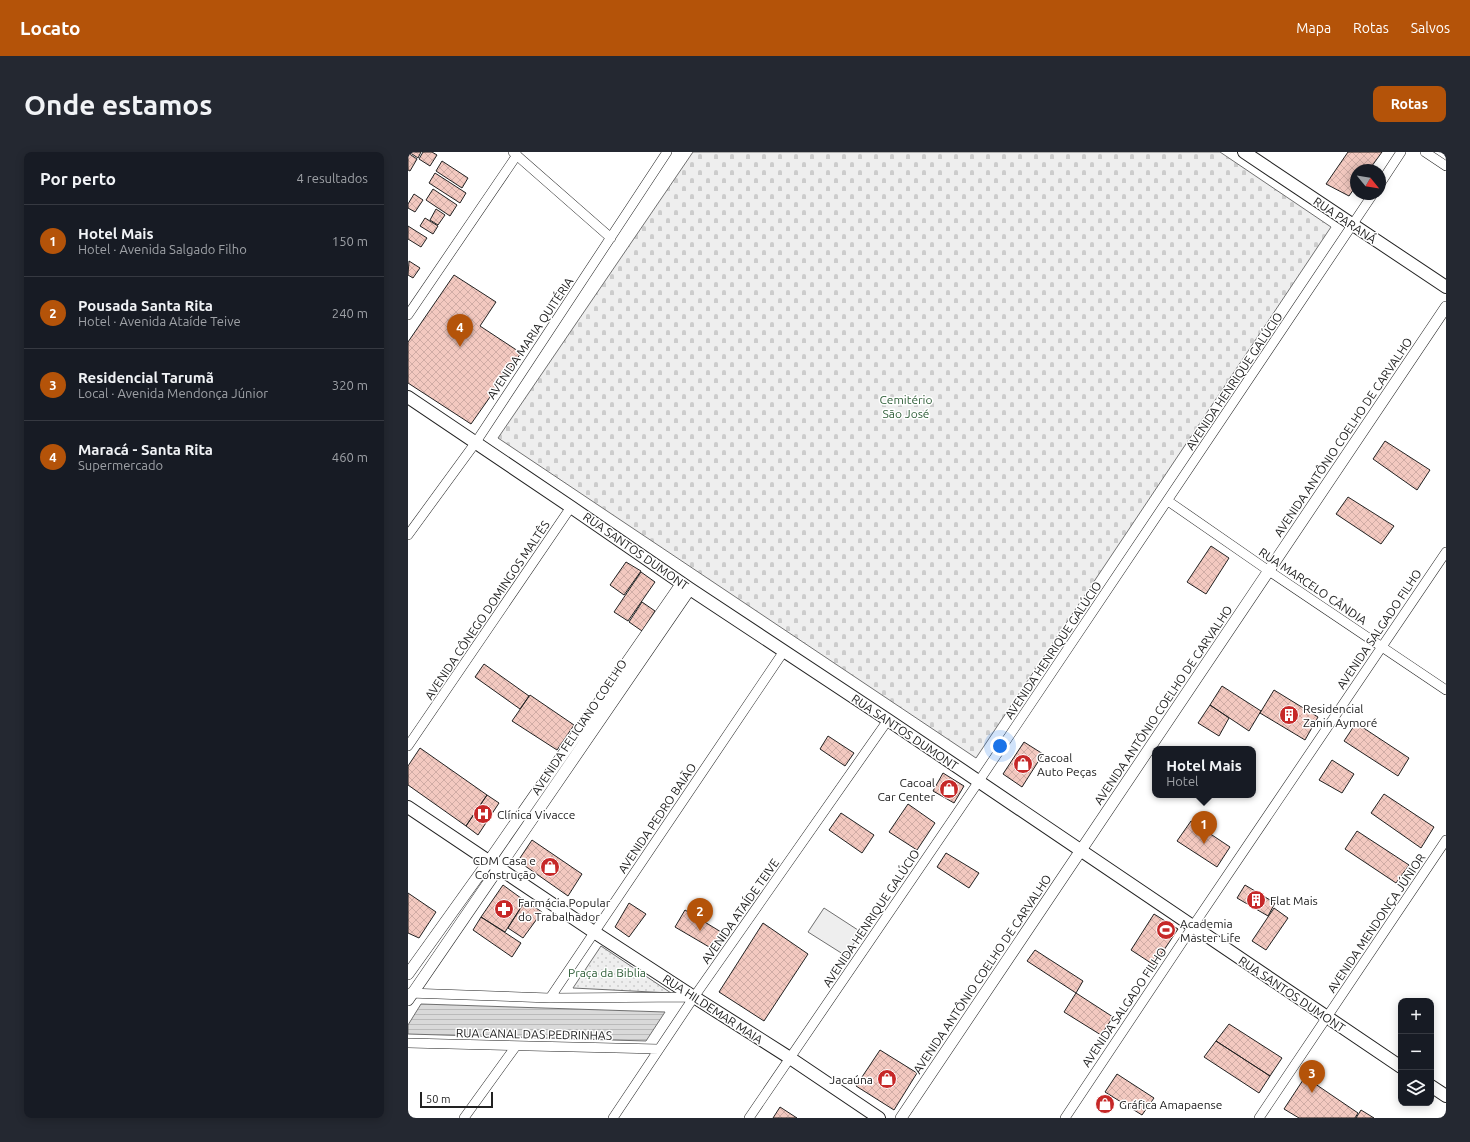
<!DOCTYPE html>
<html lang="pt">
<head>
<meta charset="utf-8">
<style>
  :root { --surface:#171b24; --page:#242831; --text:#f1f3f6; --muted:#9ea1a6; --line:#363941; --accent:#b45309 }
  body { margin:0; font-family:Ubuntu,sans-serif; background:var(--page); color:var(--text) }
  .controls { position:absolute; right:12px; bottom:12px; display:grid; overflow:hidden; border-radius:8px; box-shadow:0 2px 10px #0003 }
  .controls button { width:36px; height:36px; display:grid; place-items:center; padding:0; border:0; border-bottom:1px solid var(--line); background:var(--surface); color:var(--text); font:20px sans-serif }
  .compass { position:absolute; left:942px; top:12px; width:36px; height:36px; border-radius:50%; background:var(--surface); box-shadow:0 2px 10px #0003; rotate:120deg }
  .scale { position:absolute; left:12px; bottom:10px; width:73px; box-sizing:border-box; padding-left:4px; border:2px solid #222; border-top:0; font-size:11px; line-height:14px; white-space:nowrap; color:#222; -webkit-text-stroke:3px #fff; paint-order:stroke }
  .you { position:absolute; left:592px; top:594px; width:14px; height:14px; margin:-10px; border:3px solid #fff; border-radius:50%; background:#1a73e8; box-shadow:0 0 0 6px #1a73e833 }
  .badge { display:grid; place-items:center; width:26px; height:26px; border-radius:50%; background:var(--accent); color:#fff; font-size:13px; font-weight:700 }
  .pin { position:absolute; translate:-50% -33px; filter:drop-shadow(0 1px 2px #0008) }
  .pin::after { content:''; position:absolute; top:21px; width:14px; height:12px; background:inherit; clip-path:polygon(0 0,100% 0,50% 100%) }
  .popup { position:absolute; left:744px; top:594px; width:104px; height:52px; box-sizing:border-box; display:grid; place-content:center; border-radius:8px; background:var(--surface); filter:drop-shadow(0 1px 3px #0005); font-size:13px; white-space:nowrap; color:var(--muted) }
  .popup b { font-size:15px; color:var(--text) }
  .popup::after { content:''; position:absolute; left:50%; top:100%; margin-left:-8px; border:8px solid transparent; border-top-color:var(--surface) }
  .list { margin:0; padding:0; list-style:none }
  h2 { display:flex; justify-content:space-between; align-items:center; height:52px; margin:0; padding:0 16px; font-size:17px }
  h2 small { font-size:13px; font-weight:400; color:var(--muted) }
  .list li { display:grid; grid-template-columns:26px 1fr auto; gap:12px; align-items:center; box-sizing:border-box; height:72px; padding:0 16px; border-top:1px solid var(--line) }
  .list b { display:block; font-size:15px; white-space:nowrap }
  .list p { margin:0; font-size:13px; white-space:nowrap; color:var(--muted) }
  .list em { font-size:13px; font-style:normal; color:var(--muted) }
  .icon { flex:none; width:22px; height:22px; fill:none; stroke:currentColor; stroke-width:2; stroke-linecap:round; stroke-linejoin:round }
  .map { position:relative; flex:none; width:1038px; height:966px; overflow:hidden; border-radius:8px }
  header { display:flex; align-items:center; gap:24px; box-sizing:border-box; height:56px; padding:0 20px; background:var(--accent); color:#fff }
  header strong { font-size:19px }
  nav { display:flex; gap:22px; margin-inline-start:auto; font-size:14px }
  .intro { display:flex; align-items:center; justify-content:space-between; box-sizing:border-box; height:96px; padding:0 24px }
  h1 { margin:0; font-size:28px }
  .button { padding:10px 18px; border-radius:8px; background:var(--accent); color:#fff; font-size:14px; font-weight:700 }
  main { display:flex; gap:24px; padding:0 24px }
  aside { flex:1; background:var(--surface); border-radius:8px; box-shadow:0 2px 10px #0003 }
  .map>svg:first-child { display:block }
  .cemetery { fill:url(#cemetery-stones); stroke:#6f6f6f }
  .park { fill:url(#park-dots); stroke:#6f6f6f }
  .garden { fill:#eee; stroke:#6f6f6f }
  .water { fill:url(#water-rules); stroke:#6f6f6f }
  .building { fill:url(#building-cross-hatch); stroke:#222 }
  .lines { fill:none; stroke-linecap:round; stroke-linejoin:round }
  .minor-casing { stroke:#222; stroke-width:10 }
  .tertiary-casing { stroke:#222; stroke-width:12 }
  .secondary-casing { stroke:#222; stroke-width:14 }
  .minor { stroke:#fff; stroke-width:9 }
  .tertiary { stroke:#fff; stroke-width:11 }
  .secondary { stroke:#fff; stroke-width:12 }
  .labels { text-anchor:middle; dominant-baseline:central; stroke-width:3; stroke-linejoin:round; paint-order:stroke }
  .street-label { font-size:12px; fill:#222; stroke:#fff }
  .park-label { font-size:12px; fill:#2f5e38; stroke:#fff }
  .poi-label { font-size:12px; fill:#222; stroke:#fff; text-anchor:start }
</style>
</head>
<body>
<header>
<strong>Locato</strong>
<nav><a>Mapa</a><a>Rotas</a><a>Salvos</a></nav>
</header>
<div class="intro"><h1>Onde estamos</h1><a class="button">Rotas</a></div>
<main>
<aside>
<h2>Por perto<small>4 resultados</small></h2>
<ul class="list">
<li><span class="badge">1</span><div><b>Hotel Mais</b><p>Hotel · Avenida Salgado Filho</p></div><em>150 m</em></li>
<li><span class="badge">2</span><div><b>Pousada Santa Rita</b><p>Hotel · Avenida Ataíde Teive</p></div><em>240 m</em></li>
<li><span class="badge">3</span><div><b>Residencial Tarumã</b><p>Local · Avenida Mendonça Júnior</p></div><em>320 m</em></li>
<li><span class="badge">4</span><div><b>Maracá - Santa Rita</b><p>Supermercado</p></div><em>460 m</em></li>
</ul>
</aside>
<div class="map">
<svg width="1038" height="966" viewBox="0 0 1038 966">
  <defs>
    <pattern id="cemetery-stones" width="16" height="16" patternUnits="userSpaceOnUse"><rect width="16" height="16" fill="#eee"/><path d="M2 7V4a2 2 0 0 1 4 0v3zM10 15v-3a2 2 0 0 1 4 0v3z" fill="#ccc"/></pattern>
    <pattern id="park-dots" width="8" height="8" patternUnits="userSpaceOnUse"><rect width="8" height="8" fill="#eee"/><path d="M2 2h.1M6 6h.1" fill="none" stroke="#ccc" stroke-width="1.8" stroke-linecap="round"/></pattern>
    <pattern id="water-rules" width="6" height="5" patternUnits="userSpaceOnUse"><rect width="6" height="5" fill="#d9d9d9"/><path d="M0 2.5h6" fill="none" stroke="#bababa"/></pattern>
    <pattern id="building-cross-hatch" width="8" height="8" patternUnits="userSpaceOnUse"><rect width="8" height="8" fill="#f3c9c0"/><path d="M0 0l8 8M0 8l8-8" fill="none" stroke="#d0aca5"/></pattern>
  </defs>
  <rect width="100%" height="100%" fill="#fff"/>
  <path class="cemetery" d="M285 0H812L923 75 568 606 90 286Z"/>
  <path class="park" d="M193 794 263 841 165 836Z"/>
  <path class="garden" d="M416 756 453 780 438 804 400 780Z"/>
  <path class="water" d="M13 852 257 860 238 889 0 882V873Z"/>
  <path class="building" d="M1 0H13L10 6Z
    M15 0H24L29 3 22 14 11 7Z
    M940 0H974L961 18H948V34L941 44 918 32Z
    M0 1 9 7 2 19 0 18Z
    M34 9 60 26 54 36 28 19Z
    M27 21 58 41 52 51 21 31Z
    M25 37 49 53 42 64 18 48Z
    M6 42 15 48 7 60 0 56V52Z
    M28 57 37 63 30 73 22 68Z
    M17 66 30 74 25 82 12 74Z
    M0 74 19 86 13 95 0 87Z
    M1 109 12 116 5 126 0 123Z
    M46 123 88 150 72 174 113 201 63 272 0 231V190Z
    M977 289 1022 318 1009 338 965 307Z
    M940 345 986 374 973 392 928 362Z
    M803 394 821 406 798 442 779 430Z
    M218 410 233 419 216 443 202 433Z
    M233 420 247 430 220 469 206 460Z
    M234 450 247 459 234 479 221 470Z
    M76 512 121 544 112 557 67 525Z
    M814 534 853 559 841 579 802 553Z
    M866 538 910 565 897 588 852 561Z
    M122 543 166 573 149 598 104 569Z
    M802 553 821 566 811 584 790 571Z
    M948 571 1001 606 990 624 936 589Z
    M420 584 446 601 437 614 412 597Z
    M616 590 635 602 614 635 595 622Z
    M12 596 79 643 58 674 0 633V614Z
    M924 608 946 622 934 641 911 628Z
    M535 621 556 634 546 651 525 639Z
    M976 642 1026 675 1013 696 963 661Z
    M79 643 91 651 70 683 58 674Z
    M500 652 527 671 509 698 481 680Z
    M433 661 466 683 454 701 421 678Z
    M783 669 822 695 809 715 769 689Z
    M949 679 1001 713 988 731 937 697Z
    M124 688 174 722 160 744 110 709Z
    M538 701 571 721 561 736 529 715Z
    M95 733 117 749 97 780 73 765Z
    M837 733 867 751 860 764 829 746Z
    M0 741 28 760 11 786 0 781Z
    M117 749 134 760 115 786 100 776Z
    M221 751 238 762 221 785 207 775Z
    M866 756 880 766 858 798 844 789Z
    M277 758 318 783 308 799 267 775Z
    M746 762 770 777 746 813 723 798Z
    M73 765 113 791 104 805 65 778Z
    M355 771 400 802 356 869 311 840Z
    M627 798 675 829 668 841 619 809Z
    M668 841 705 865 693 883 656 860Z
    M821 872 874 906 862 924 808 889Z
    M808 889 862 924 851 941 796 905Z
    M472 898 509 921 486 958 448 934Z
    M709 922 746 946 734 963 697 940Z
    M897 925 950 961 947 966H891L876 957Z
    M372 955 389 966H365Z
    M953 958 966 966H948Z"/>
  <g class="lines">
    <g class="minor-casing">
      <path id="minor" d="M105 0 203 86
        M1017 0 1038 14
        M972 32 993 0
        M0 163 109 3
        M760 349 861 419 1038 538
        M0 383 68 290 259 0
        M0 594 163 355
        M0 841 142 846 286 845
        M142 846 376 499
        M0 891 251 897
        M56 966 108 894
        M205 966 286 845 480 568
        M341 966 571 629 965 42
        M657 966 785 774 1038 400
        M851 966 1038 688"/>
    </g>
    <g class="tertiary-casing">
      <path id="tertiary" d="M0 822 81 709 274 431
        M0 848 282 437
        M493 966 1038 155"/>
    </g>
    <g class="secondary-casing">
      <path id="secondary" d="M836 0 1038 135
        M0 245 163 355 282 437 480 568 993 915
        M0 655 186 780 286 845 382 906 471 966
        M1023 934 1038 944"/>
    </g>
    <use href="#minor" class="minor"/>
    <use href="#tertiary" class="tertiary"/>
    <use href="#secondary" class="secondary"/>
  </g>
  <defs>
    <g id="building-disc" transform="scale(1)"><circle r="9.5" fill="#c62828" stroke="#fff"/><path d="M-4-6H4V6H1V3H-1V6H-4ZM-2.5-4.3h1.7v1.8h-1.7ZM.8-4.3h1.7v1.8H.8ZM-2.5-1h1.7V.8h-1.7ZM.8-1h1.7V.8H.8Z" fill="#fff"/></g>
    <g id="shop-disc" transform="scale(1)"><circle r="9.5" fill="#c62828" stroke="#fff"/><path d="M-5-2.5h2.3a2.7 3.5 0 0 1 5.4 0H5L5.5 6h-11ZM-1.5-2.5h3a1.5 2.3 0 0 0-3 0Z" fill="#fff"/></g>
    <g id="hospital-disc" transform="scale(1)"><circle r="9.5" fill="#c62828" stroke="#fff"/><path d="M-5-5h3v3.5h4V-5h3V5h-3V1.5h-4V5h-3Z" fill="#fff"/></g>
    <g id="pharmacy-disc" transform="scale(1)"><circle r="9.5" fill="#c62828" stroke="#fff"/><path d="M-2-6h4v4h4v4h-4v4h-4v-4h-4v-4h4Z" fill="#fff"/></g>
    <g id="stadium-disc" transform="scale(1)"><circle r="9.5" fill="#c62828" stroke="#fff"/><path d="M0-5a6.5 5 0 1 0 0 10a6.5 5 0 1 0 0-10ZM-3.5-1.8h7v3.6h-7Z" fill="#fff"/></g>
  </defs>
  <g fill-rule="evenodd">
    <use href="#building-disc" x="881" y="563"/>
    <use href="#shop-disc" x="615" y="612"/>
    <use href="#shop-disc" x="541" y="637"/>
    <use href="#hospital-disc" x="75" y="662"/>
    <use href="#shop-disc" x="142" y="715"/>
    <use href="#building-disc" x="848" y="748"/>
    <use href="#pharmacy-disc" x="96" y="757"/>
    <use href="#stadium-disc" x="758" y="778"/>
    <use href="#shop-disc" x="479" y="927"/>
    <use href="#shop-disc" x="697" y="952"/>
  </g>
  <g class="labels">
    <g class="street-label">
      <text transform="translate(937 68) rotate(34)">RUA PARANÁ</text>
      <text transform="translate(122 186) rotate(-56)">AVENIDA MARIA QUITÉRIA</text>
      <text transform="translate(826 229) rotate(-56)">AVENIDA HENRIQUE GALÚCIO</text>
      <text transform="translate(935 285) rotate(-56)">AVENIDA ANTÔNIO COELHO DE CARVALHO</text>
      <text transform="translate(228 399) rotate(35)">RUA SANTOS DUMONT</text>
      <text transform="translate(905 434) rotate(34)">RUA MARCELO CÂNDIA</text>
      <text transform="translate(79 458) rotate(-56)">AVENIDA CÔNEGO DOMINGOS MALTÊS</text>
      <text transform="translate(971 477) rotate(-56)">AVENIDA SALGADO FILHO</text>
      <text transform="translate(645 498) rotate(-56)">AVENIDA HENRIQUE GALÚCIO</text>
      <text transform="translate(755 553) rotate(-56)">AVENIDA ANTÔNIO COELHO DE CARVALHO</text>
      <text transform="translate(171 575) rotate(-56)">AVENIDA FELICIANO COELHO</text>
      <text transform="translate(497 580) rotate(34)">RUA SANTOS DUMONT</text>
      <text transform="translate(249 666) rotate(-56)">AVENIDA PEDRO BAIÃO</text>
      <text transform="translate(332 759) rotate(-55)">AVENIDA ATAÍDE TEIVE</text>
      <text transform="translate(463 766) rotate(-56)">AVENIDA HENRIQUE GALÚCIO</text>
      <text transform="translate(968 771) rotate(-56)">AVENIDA MENDONÇA JÚNIOR</text>
      <text transform="translate(574 822) rotate(-56)">AVENIDA ANTÔNIO COELHO DE CARVALHO</text>
      <text transform="translate(884 842) rotate(34)">RUA SANTOS DUMONT</text>
      <text transform="translate(716 855) rotate(-56)">AVENIDA SALGADO FILHO</text>
      <text transform="translate(305 857) rotate(33)">RUA HILDEMAR MAIA</text>
      <text transform="translate(126 882) rotate(1)">RUA CANAL DAS PEDRINHAS</text>
    </g>
    <g class="park-label">
      <text x="498" y="247">Cemitério<tspan x="498" dy="14">São José</tspan></text>
      <text x="199" y="820">Praça da Biblia</text>
    </g>
    <g class="poi-label">
      <text x="895" y="556">Residencial<tspan x="895" dy="14">Zanin Aymoré</tspan></text>
      <text x="629" y="605">Cacoal<tspan x="629" dy="14">Auto Peças</tspan></text>
      <text x="527" y="630" text-anchor="end">Cacoal<tspan x="527" dy="14">Car Center</tspan></text>
      <text x="89" y="662">Clínica Vivacce</text>
      <text x="128" y="708" text-anchor="end">CDM Casa e<tspan x="128" dy="14">Construção</tspan></text>
      <text x="862" y="748">Flat Mais</text>
      <text x="110" y="750">Farmácia Popular<tspan x="110" dy="14">do Trabalhador</tspan></text>
      <text x="772" y="771">Academia<tspan x="772" dy="14">Master Life</tspan></text>
      <text x="465" y="927" text-anchor="end">Jacaúna</text>
      <text x="711" y="952">Gráfica Amapaense</text>
    </g>
  </g>
</svg>
<div class="controls">
<button>+</button>
<button>−</button>
<button><svg class="icon" aria-label="layers" viewBox="0 0 24 24"><path d="M12 4l9 5-9 5-9-5zM3 14l9 5 9-5"/></svg></button>
</div>
<svg class="compass" viewBox="-18 -18 36 36"><path d="M0-13l5 13h-10z" fill="#e53935"/><path d="M0 13l5-13h-10z" fill="#9ea1a6"/></svg>
<div class="scale">50 m</div>
<div class="you"></div>
<div class="pin badge" style="left:796px;top:692px">1</div>
<div class="popup"><b>Hotel Mais</b>Hotel</div>
<div class="pin badge" style="left:292px;top:779px">2</div>
<div class="pin badge" style="left:904px;top:941px">3</div>
<div class="pin badge" style="left:52px;top:195px">4</div>
</div>
</main>
</body>
</html>
